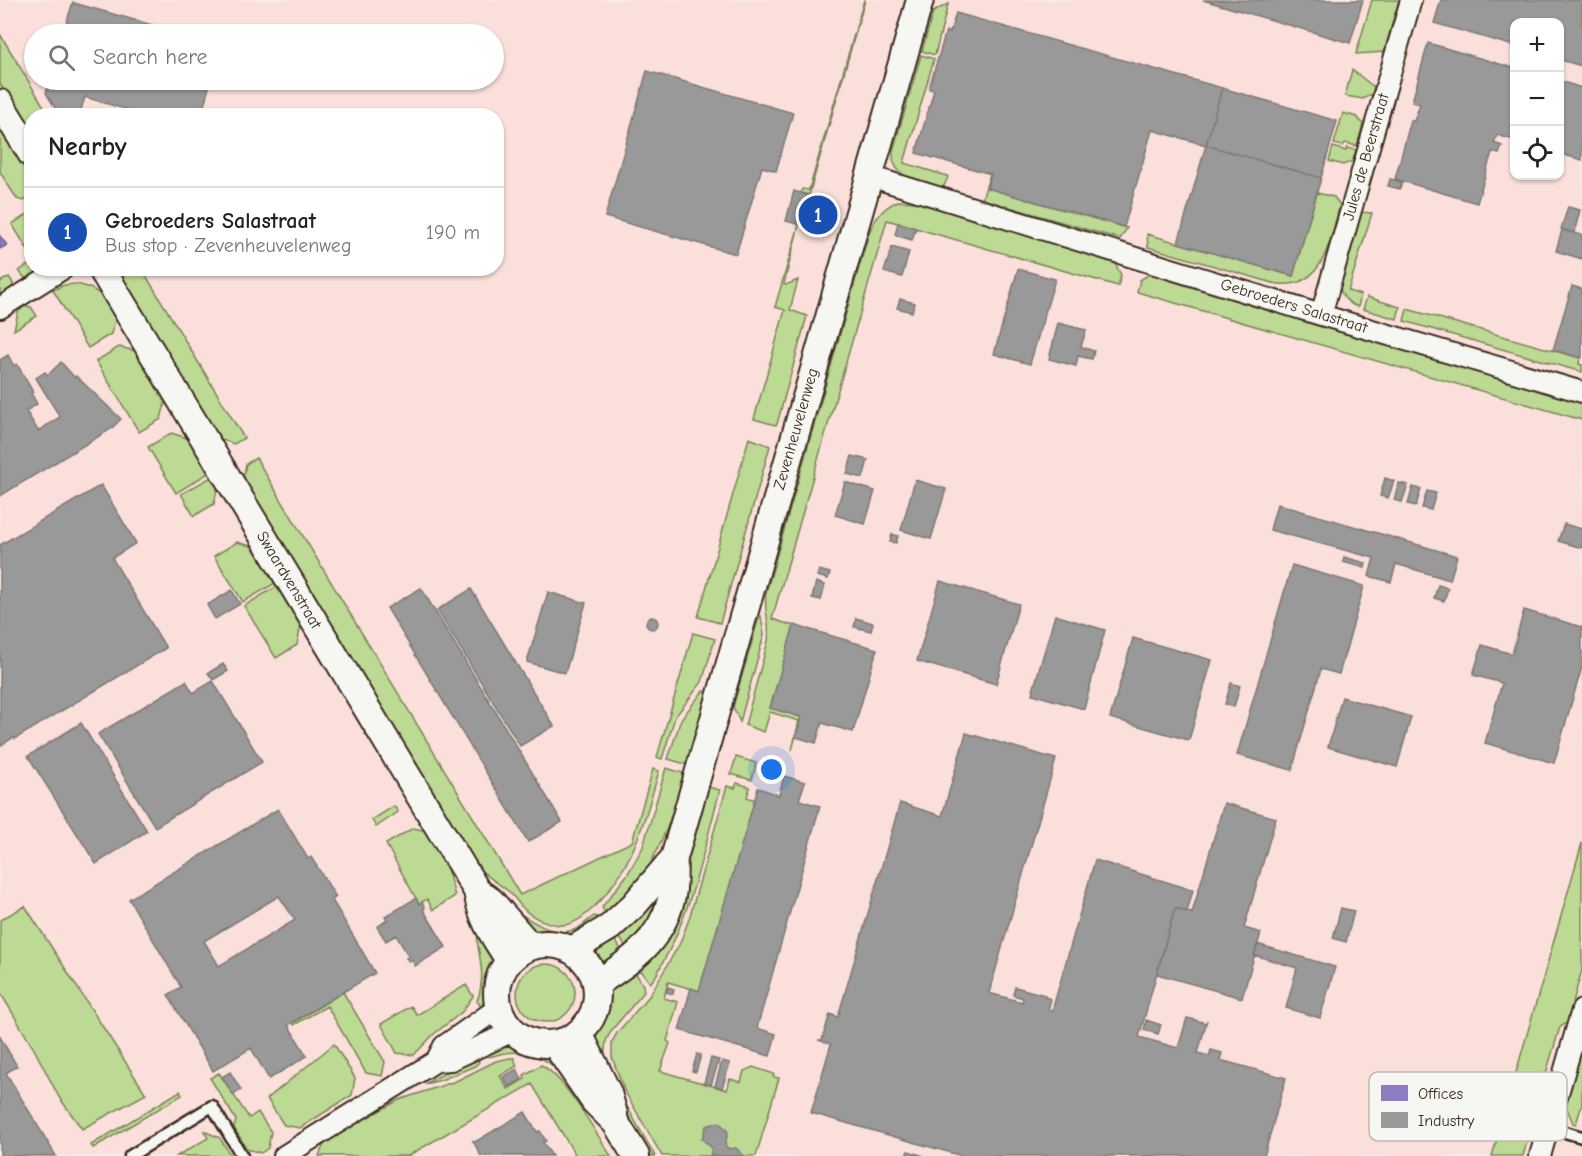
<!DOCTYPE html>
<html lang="en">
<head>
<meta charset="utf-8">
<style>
  :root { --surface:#fff; --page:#f2f2f2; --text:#222; --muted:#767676; --line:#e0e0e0; --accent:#c8321e }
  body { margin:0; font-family:"Comic Neue",sans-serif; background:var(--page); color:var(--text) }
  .controls { position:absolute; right:18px; top:18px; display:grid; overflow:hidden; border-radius:12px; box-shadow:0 2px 4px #0004 }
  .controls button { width:54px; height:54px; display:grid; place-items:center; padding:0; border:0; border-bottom:2px solid var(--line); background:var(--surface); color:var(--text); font:30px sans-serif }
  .you { position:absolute; left:772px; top:770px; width:21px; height:21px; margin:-15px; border:4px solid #fff; border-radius:50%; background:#1a73e8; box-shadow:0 0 0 9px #1a73e833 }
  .badge { display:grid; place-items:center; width:39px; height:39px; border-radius:50%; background:var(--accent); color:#fff; font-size:20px; font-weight:700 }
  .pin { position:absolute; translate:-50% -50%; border:3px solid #fff; box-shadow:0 2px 6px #0006 }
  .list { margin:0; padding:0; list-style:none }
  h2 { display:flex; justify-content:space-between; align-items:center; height:78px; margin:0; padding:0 24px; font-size:26px }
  h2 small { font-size:20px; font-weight:400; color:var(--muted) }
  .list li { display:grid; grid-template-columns:39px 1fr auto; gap:18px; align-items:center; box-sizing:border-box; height:90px; padding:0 24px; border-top:2px solid var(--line) }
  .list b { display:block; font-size:22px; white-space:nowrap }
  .list p { margin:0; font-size:20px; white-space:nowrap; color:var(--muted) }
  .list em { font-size:20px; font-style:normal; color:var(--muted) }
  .icon { flex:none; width:33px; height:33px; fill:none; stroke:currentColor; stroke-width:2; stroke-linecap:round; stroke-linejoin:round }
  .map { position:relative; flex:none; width:1582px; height:1156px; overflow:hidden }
  .search { position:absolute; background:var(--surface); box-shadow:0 2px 4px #0004; left:24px; top:24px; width:480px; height:66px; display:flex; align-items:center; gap:15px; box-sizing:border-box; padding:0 21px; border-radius:33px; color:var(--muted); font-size:22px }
  .panel { position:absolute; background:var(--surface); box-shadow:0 2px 4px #0004; left:24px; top:108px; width:480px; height:168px; border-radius:24px }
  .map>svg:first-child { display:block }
  .built { fill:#fadfda; fill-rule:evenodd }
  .green { fill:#bcda93; stroke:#7c8258; stroke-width:1.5 }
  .offices { fill:#8e7cc3; stroke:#756392; stroke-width:1.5 }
  .industry { fill:#999; stroke:#7d7874; stroke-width:1.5; fill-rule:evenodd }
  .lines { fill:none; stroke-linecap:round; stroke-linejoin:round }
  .service-casing { stroke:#3b2a1e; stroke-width:15 }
  .minor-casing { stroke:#3b2a1e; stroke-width:24 }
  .tertiary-casing { stroke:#3b2a1e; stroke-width:30 }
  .service { stroke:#f6f6f2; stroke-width:10 }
  .minor { stroke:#f6f6f2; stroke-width:20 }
  .tertiary { stroke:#f6f6f2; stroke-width:26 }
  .labels { text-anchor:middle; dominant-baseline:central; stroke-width:6; stroke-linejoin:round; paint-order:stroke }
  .street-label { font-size:16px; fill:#3b2a1e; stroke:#f6f6f2 }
  .key { fill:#f6f6f2; stroke:#beb9b2; stroke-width:1.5 }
  .key-label { font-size:16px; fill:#3b2a1e }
</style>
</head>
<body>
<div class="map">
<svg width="1582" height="1156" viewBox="0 0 1582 1156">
  <rect width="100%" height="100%" fill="#f8ece7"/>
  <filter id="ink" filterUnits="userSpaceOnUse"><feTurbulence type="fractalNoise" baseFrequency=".0167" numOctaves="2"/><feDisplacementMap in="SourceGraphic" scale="12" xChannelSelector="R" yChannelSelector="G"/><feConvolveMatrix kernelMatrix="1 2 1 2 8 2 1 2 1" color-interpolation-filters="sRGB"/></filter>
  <g filter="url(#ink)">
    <path class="built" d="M0 0H1582V1156H0ZM1514 22H1560V176H1514ZM34 34H494V80H34ZM32 116H496V268H32Z"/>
    <path class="green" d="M864 0H865L809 195 801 193 802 189 809 190Z
      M1372 0H1399L1384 52 1356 54Z
      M948 4 935 55 922 51 933 12Z
      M0 34 49 115 32 116 31 136 0 84Z
      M921 55 934 59 904 163 947 176 948 177 943 188C922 182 890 180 893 151Z
      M1352 70 1374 87 1372 94 1363 99 1345 96Z
      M1343 113 1357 117 1363 124 1357 146 1345 143 1343 146 1334 144Z
      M0 123 31 175V195L24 201 17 199 0 172Z
      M1333 147 1346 151 1347 148 1356 150 1353 161 1343 165 1329 161Z
      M990 174 987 188 1127 228 1120 239 982 199Z
      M1317 193 1334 197 1340 205C1329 241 1324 293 1273 283L1148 247 1147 234 1293 276Z
      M898 201 918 202 1112 258 1121 275 1118 286 887 220 772 619 794 626 770 708 801 717 792 750 799 721 770 712 764 732 745 725 768 641C771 624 763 610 766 593L869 233C875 218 883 207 898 201Z
      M31 212V255L12 224Z
      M1359 212 1372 213 1348 291 1361 295 1358 307C1349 304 1341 297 1340 287 1339 274 1355 228 1359 212Z
      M799 225 784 284 786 285 798 280 790 310 807 316 777 424 775 425 754 419 785 310 775 307Z
      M31 263 32 268 47 269 30 279 25 278 19 271Z
      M111 269H142L244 438 234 444 213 437Z
      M1156 270 1582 393V420L1137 292 1140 280Z
      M9 277 13 283 12 288 0 298V282Z
      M76 284C99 288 106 299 116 317L111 334 88 348 53 290 64 285Z
      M1367 297 1400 307 1397 319 1363 309Z
      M25 306 31 307 37 316 14 330 18 312Z
      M1407 309 1580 358 1579 364 1582 365V372L1404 321Z
      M119 347 136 351 166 400 161 419 139 432 96 361Z
      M171 433 190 439 210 472 176 493 148 447Z
      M749 438 770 446 720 623 698 617Z
      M256 458 520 895 632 842 653 769 659 771C644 823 633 869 592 909 583 917 573 926 560 925 548 924 532 918 523 908 518 903 514 896 508 891 498 883 486 876 476 866L242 485 246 464Z
      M213 476 218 486 214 504 194 516 181 494Z
      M237 542 254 547 277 582 243 602 214 556Z
      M279 585 301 624 297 645 276 658 244 606Z
      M761 616 764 635 740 722 733 707 759 617Z
      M693 633 715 639 702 682 675 717 662 759 657 757Z
      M703 691 710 693 689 765 668 759 681 719Z
      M736 757 756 763 752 780 731 774Z
      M666 768 686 774 667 828 641 885 608 919 602 907 627 875 643 847Z
      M737 783 750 787 747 797 755 800 699 991 668 982 664 998 678 1002 667 1041 670 1043 660 1071 727 1090 730 1079 741 1082 744 1071 753 1067 774 1074 773 1077 779 1078 756 1156H662L624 1090 612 1057V1042L617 1033 650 995 680 943 689 919 727 786 735 788Z
      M708 787 720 790C704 848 692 911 662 964 659 970 656 978 650 983L637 965 682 883Z
      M394 806 398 812 376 827 372 820Z
      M413 828 427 831 446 865 455 896 433 910 427 899 419 904 386 844Z
      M1582 843V970L1567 1023 1560 1027 1541 1090 1543 1094 1540 1096 1523 1156H1492Z
      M655 892 664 896 630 954 615 930Z
      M25 906 146 1094 82 1129 59 1097 34 1049 0 992V920Z
      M515 911C534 921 555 940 578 928 584 925 588 920 594 916L601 918 567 939 532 932Z
      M483 932 494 960 487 995 481 1007 477 1001C485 981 481 962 477 941L478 936Z
      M613 937 624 954 606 967 594 949Z
      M517 993a29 29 0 1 1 58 0a29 29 0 1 1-58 0Z
      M633 969 643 985 644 992 611 1031 606 1041 604 1058 592 1033 594 1029 607 993Z
      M466 985 473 996 462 1012 434 1034 414 1055 397 1053 381 1024 411 1006 417 1015Z
      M343 992 385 1062 382 1076 366 1073 327 1006 294 1025 293 1023Z
      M334 1044 355 1078 352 1095 300 1128 284 1125 267 1099Z
      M509 1044 549 1054 560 1072C547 1058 524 1050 505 1053 497 1054 490 1059 482 1055L499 1045Z
      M1580 1050H1582V1104L1576 1124 1573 1123 1565 1104Z
      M476 1055 479 1062 475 1066 441 1080 425 1084Z
      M510 1058H514L517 1066 500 1076 508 1089 525 1079 524 1075 541 1065C565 1077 595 1132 611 1156H576L532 1084 408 1156H319L323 1146 330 1138 399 1100 456 1081 496 1061Z
      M219 1073 249 1118 258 1112 271 1132 268 1148 261 1153 247 1149 234 1128 236 1120 210 1078Z
      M617 1089 655 1156 649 1155 618 1098Z
      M180 1091 182 1095 93 1148 91 1145Z
      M204 1131 220 1138 231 1156H177L208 1138Z"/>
    <path class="offices" d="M0 236 7 245 0 249Z"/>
    <path class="industry" d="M1203 0H1363L1350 43Z
      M1441 0H1582V66L1560 60V22H1514V46L1434 23Z
      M73 2 74 3 184 34H63Z
      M956 13 1222 88 1206 145 1152 130 1124 227 987 188 991 174 916 153 934 90 929 89 930 85 946 31 950 33Z
      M1428 43 1514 68V140L1497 135 1494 143 1502 146 1499 154 1492 152 1477 203 1395 179 1411 120 1414 121 1420 104 1412 102Z
      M647 71 793 113 776 171 762 167 736 254 605 217Z
      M50 80H211L201 116H148L85 97 79 116H60L46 93Z
      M1560 81 1582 88V160L1560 154Z
      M1222 88 1337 121 1321 178 1206 145Z
      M1206 145 1321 178 1293 276 1178 243Z
      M1390 179 1402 182 1400 189 1388 186Z
      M794 191 817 198 809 227 786 221Z
      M1568 207 1580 210 1574 233 1561 229Z
      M898 223 916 228 912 240 895 235Z
      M1562 230 1582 235V259L1556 251Z
      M892 247 909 252 902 277 884 272Z
      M1018 269 1055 279 1030 364 994 354Z
      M1572 286 1582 289V358L1553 350Z
      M900 299 915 303 912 312 897 308Z
      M1058 323 1086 330 1081 347 1094 351 1092 359 1078 356 1076 366 1049 359Z
      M8 355 14 366 17 364 33 392 31 393 37 404 26 411 38 431 60 417 36 378 45 372 48 375 61 362 75 378 76 376 121 419 111 429 0 496V360Z
      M852 456 868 460 863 478 847 474Z
      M1385 478 1394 481 1388 498 1380 496Z
      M915 480 946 489 931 539 901 530Z
      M845 482 875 491 865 524 835 515Z
      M1399 483 1408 485 1402 502 1394 500Z
      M101 485 136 543 112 558 166 648 15 739 14 737 0 746V545Z
      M1413 487 1421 489 1416 506 1408 504Z
      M1427 491 1436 493 1431 510 1422 508Z
      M1277 504 1457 556 1450 580 1396 564 1391 582 1369 576 1374 558 1270 530Z
      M1564 524 1582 529V548L1558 541Z
      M892 534 898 536 896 543 890 542Z
      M1344 557 1366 563 1365 568 1343 562Z
      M1292 565 1364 586 1339 674 1321 669 1292 770 1237 755Z
      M819 570 830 573 828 579 817 576Z
      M940 581 1019 604 996 684 917 661Z
      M816 582 825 585 821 600 812 598Z
      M1438 585 1448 588 1444 601 1434 598Z
      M421 588 562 822 528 842 387 608Z
      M471 589 554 726 520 746 437 610Z
      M232 590 240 604 215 619 207 605Z
      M548 592 586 603 565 673 527 662Z
      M1524 610 1582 627V667L1554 763 1485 743 1502 683 1473 675 1482 645 1512 654Z
      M1055 615 1105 630 1084 709 1032 694Z
      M646 623a6 6 0 1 1 12 0a6 6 0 1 1-12 0Z
      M856 618 873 623 871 631 854 627Z
      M794 625 877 649 853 732 822 723 816 743 796 737 801 717 770 708Z
      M1133 638 1212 660 1189 740 1110 718Z
      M223 664 228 671 213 680 208 673Z
      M186 681 193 693 213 681 262 762 155 827 98 734Z
      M1231 683 1240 686 1234 707 1225 704Z
      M1342 697 1411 717 1397 767 1328 747Z
      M81 723 147 831 96 864 28 756Z
      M966 733 1056 759 989 993 1022 1002 1023 998 1013 995 1015 987 1045 995V997L1051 999 1048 1010 1052 1011 1095 860 1193 890 1187 912 1175 908 1139 1037 1178 1048 1187 1018 1206 1023 1207 1020 1198 1053 1209 1056 1211 1050 1222 1053 1220 1060 1286 1078 1264 1156H962L811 1113 831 1044 818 1040H822L830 1014 838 1017 900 803 942 816Z
      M784 776 805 782 799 800 820 806 757 1028 776 1034 770 1056 679 1030 691 988 699 991 758 788 779 795Z
      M1224 803 1276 818 1244 928 1261 933 1242 998 1157 974 1175 908 1192 913Z
      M278 809 308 859 311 857 336 897 332 900 375 973 288 1025 307 1056 269 1079 251 1048 213 1071 168 995 181 987 129 899ZM279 896 295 920 219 966 204 941Z
      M416 898 419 904 422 902 425 908 423 909 446 947 415 966 412 960 409 962 406 958 409 957 396 935 386 941 377 927 387 920 385 917Z
      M1341 908 1354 911 1346 942 1333 938Z
      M1257 944 1335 967 1320 1018 1286 1008 1297 968 1254 955Z
      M668 987 674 989 673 994 666 992Z
      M1146 1020 1161 1025 1158 1034 1144 1030Z
      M0 1037 17 1066 6 1073 56 1156H0Z
      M697 1054 701 1055 696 1072 692 1071Z
      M711 1058 719 1060 711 1085 704 1083Z
      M722 1061 730 1063 722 1088 715 1086Z
      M517 1069 522 1079 509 1087 503 1077Z
      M230 1072 241 1090 233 1095 222 1077Z
      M525 1112 537 1132 540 1131 546 1141 543 1142 552 1156H481L473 1141 475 1142Z
      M719 1122 728 1132 725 1145 729 1149 736 1148 744 1156H710L712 1148 702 1139 706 1126Z
      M908 1151 924 1156H906Z"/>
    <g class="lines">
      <g class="service-casing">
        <path id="service" d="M1548 1127 1582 1137
          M130 1156 212 1106 242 1156"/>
      </g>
      <g class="minor-casing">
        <path id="minor" d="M869 176 1321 315 1582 392
          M0 308 64 268
          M1321 315 1411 0
          M436 1061 444 1046 498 1008
          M284 1156 436 1061 451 1060 513 1031
          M1540 1156 1582 1010"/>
      </g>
      <g class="tertiary-casing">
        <path id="tertiary" d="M0 103 32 155
          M101 268 477 891C482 921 493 935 509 960
          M477 891 491 901 530 946
          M497 994a50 50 0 1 1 100 0a50 50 0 1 1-100 0Z
          M572 950 610 927 634 905 674 858
          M596 984C630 962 660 942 671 900 675 887 673 872 674 858L920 0
          M579 1033 608 1093 614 1114
          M555 1044 594 1101 616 1123 636 1156"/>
      </g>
      <use href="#service" class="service"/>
      <use href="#minor" class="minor"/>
      <use href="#tertiary" class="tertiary"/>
    </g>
  </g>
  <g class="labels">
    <g class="street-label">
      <text transform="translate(1366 157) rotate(-74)">Jules de Beerstraat</text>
      <text transform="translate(1294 306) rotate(17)">Gebroeders Salastraat</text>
      <text transform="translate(796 429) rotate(-74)">Zevenheuvelenweg</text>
      <text transform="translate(289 580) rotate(59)">Swaardvenstraat</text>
    </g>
  </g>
  <rect x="1369" y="1072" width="198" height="69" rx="9" class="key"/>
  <rect x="1381" y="1085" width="27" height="16" fill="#8e7cc3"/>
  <rect x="1381" y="1112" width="27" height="16" fill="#999"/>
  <g class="key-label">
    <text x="1418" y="1099">Offices</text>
    <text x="1418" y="1126">Industry</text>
  </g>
</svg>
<div class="controls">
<button>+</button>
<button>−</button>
<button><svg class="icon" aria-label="locate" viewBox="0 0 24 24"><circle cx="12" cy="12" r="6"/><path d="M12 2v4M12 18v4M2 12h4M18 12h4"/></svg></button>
</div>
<div class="you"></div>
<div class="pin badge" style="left:818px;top:215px;background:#1a4fb4">1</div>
<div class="search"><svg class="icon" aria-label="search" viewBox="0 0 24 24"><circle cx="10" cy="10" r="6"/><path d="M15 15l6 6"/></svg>Search here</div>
<section class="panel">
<h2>Nearby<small></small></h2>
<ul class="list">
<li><span class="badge" style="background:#1a4fb4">1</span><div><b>Gebroeders Salastraat</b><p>Bus stop · Zevenheuvelenweg</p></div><em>190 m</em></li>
</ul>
</section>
</div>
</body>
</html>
